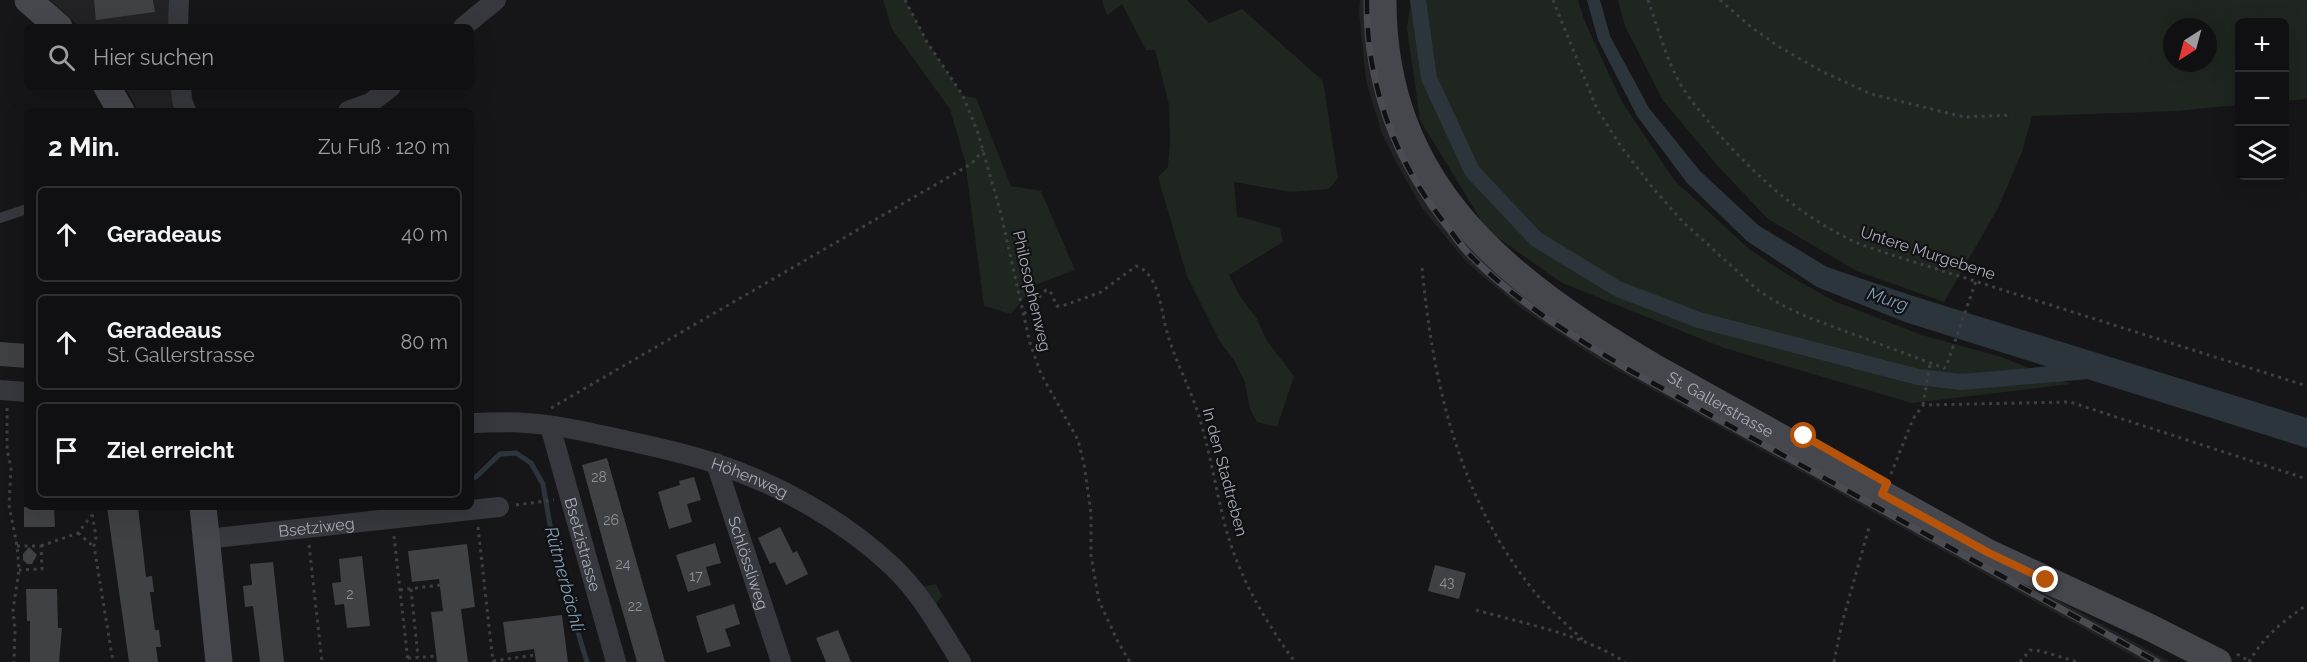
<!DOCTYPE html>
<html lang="de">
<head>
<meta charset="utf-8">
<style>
  :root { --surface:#101012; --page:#1e1e20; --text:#f1f3f6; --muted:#9c9d9f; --line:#303032 }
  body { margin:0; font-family:Raleway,sans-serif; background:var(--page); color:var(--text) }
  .controls { position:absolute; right:18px; top:18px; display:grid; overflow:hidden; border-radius:9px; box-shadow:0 6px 24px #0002 }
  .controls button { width:54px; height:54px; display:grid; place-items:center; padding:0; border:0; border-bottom:2px solid var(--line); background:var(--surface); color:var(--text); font:30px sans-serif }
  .compass { position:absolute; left:2163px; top:18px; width:54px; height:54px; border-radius:50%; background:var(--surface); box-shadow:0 6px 24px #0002; rotate:216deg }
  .stop { position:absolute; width:18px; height:18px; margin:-14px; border:4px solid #b45309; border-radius:50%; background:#fff }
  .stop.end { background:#b45309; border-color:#fff; box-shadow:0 2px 6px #0008 }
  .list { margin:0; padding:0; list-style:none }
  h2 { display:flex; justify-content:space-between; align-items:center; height:78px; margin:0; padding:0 24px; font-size:26px }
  h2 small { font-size:20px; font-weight:400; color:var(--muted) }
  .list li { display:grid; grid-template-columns:39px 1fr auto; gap:18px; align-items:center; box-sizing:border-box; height:96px; margin:0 12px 12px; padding:0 12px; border:2px solid var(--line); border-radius:9px }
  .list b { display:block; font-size:22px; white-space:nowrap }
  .list p { margin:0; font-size:20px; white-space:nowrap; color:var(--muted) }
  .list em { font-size:20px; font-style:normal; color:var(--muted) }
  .icon { flex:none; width:33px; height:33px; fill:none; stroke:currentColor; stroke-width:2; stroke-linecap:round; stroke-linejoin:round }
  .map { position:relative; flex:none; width:2307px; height:662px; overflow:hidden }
  .search { position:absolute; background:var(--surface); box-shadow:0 6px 24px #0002; left:24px; top:24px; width:450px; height:66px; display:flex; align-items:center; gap:15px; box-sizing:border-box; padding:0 21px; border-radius:9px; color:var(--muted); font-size:22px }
  .panel { position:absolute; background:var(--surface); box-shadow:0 6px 24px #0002; left:24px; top:108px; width:450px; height:402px; border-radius:9px }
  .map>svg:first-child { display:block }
  .built { fill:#222225 }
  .green { fill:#1e261f; fill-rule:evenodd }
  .water { fill:#2c353c }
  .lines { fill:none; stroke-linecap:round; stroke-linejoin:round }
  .stream { stroke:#2c353c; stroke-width:5 }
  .canal { stroke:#2c353c; stroke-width:16 }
  .building { fill:#404145 }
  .path { stroke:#3d3f44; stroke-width:3; stroke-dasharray:3 4.5; stroke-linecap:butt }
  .lane { stroke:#37383d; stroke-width:10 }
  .street { stroke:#37383d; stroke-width:20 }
  .secondary { stroke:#45474d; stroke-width:27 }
  .rail-casing { stroke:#4a4c52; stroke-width:7 }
  .rail { stroke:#111113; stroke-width:4.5; stroke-dasharray:14; stroke-linecap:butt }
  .route { stroke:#b45309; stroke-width:8 }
  .labels { text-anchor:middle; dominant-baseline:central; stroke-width:4.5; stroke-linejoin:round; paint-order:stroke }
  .number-label { font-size:14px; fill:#8e929b }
  .street-label { font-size:16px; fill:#a8adb8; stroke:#111113 }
  .water-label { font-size:18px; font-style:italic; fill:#7f9bb3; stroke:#111113 }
</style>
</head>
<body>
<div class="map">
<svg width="2307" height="662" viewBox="0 0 2307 662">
  <rect width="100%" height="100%" fill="#161618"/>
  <path class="built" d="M50 0H179L178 27H80Z
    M1360 0H1372L1375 53 1477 254 1526 298 1585 339 2170 662H2144L1601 361 1522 309 1467 263 1422 208 1398 166 1382 134 1366 81 1359 12Z
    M125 87H181L183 111H138Z"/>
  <path class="green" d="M883 0H905L927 42 963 96 976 98 1011 186 1041 191 1075 270 1035 285 1011 314 984 306 965 161 950 109 892 29Z
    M1102 0H1187L1209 23 1242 9 1323 81 1338 178 1329 189 1291 192 1234 182 1237 216 1280 228 1283 242 1229 275 1240 296 1257 319 1267 341 1294 376 1277 427 1257 422 1250 409 1245 382 1235 362 1219 340 1187 276 1158 177 1168 167 1170 143 1169 105 1155 50H1146L1122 4 1107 15Z
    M1411 0H1578L1585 22 1622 102 1674 180 1749 249 1788 275 1834 301 1922 335 2001 357 2071 384 1912 403 1724 348 1562 283 1487 230 1420 120 1407 28Z
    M1618 0H2307V99L2285 101 2284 22H2240L2239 105 2176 111 2032 116 2022 152 1998 208 1944 302 1857 271 1768 219 1716 164 1662 99 1625 26ZM2172 27H2208V63H2172Z
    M936 584 942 596 932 609 917 588Z"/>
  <path class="water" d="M1587 0H1600L1610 36 1649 108 1700 171 1758 225 1827 267 1913 296 2307 418V448L1905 322 1817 287 1747 241 1687 183 1637 116 1598 40Z"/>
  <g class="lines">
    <path class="stream" d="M471 478 476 477 500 454 516 453 531 463 543 484 556 561 587 662"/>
    <path class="canal" d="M1418 0 1429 78 1472 171 1536 239 1618 289 1699 320 1918 377 1962 382 2088 371"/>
  </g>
  <path class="building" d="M94 0H153L155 12 96 20Z
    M0 342 27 344V368L0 366Z
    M607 458 656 630 665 662H637L613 578 582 465Z
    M694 477 701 500 687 504 692 522 669 529 658 492 680 485 679 481Z
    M24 507H54L55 527H24Z
    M107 507H138L146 577 152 576 154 592H150L155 630H159L161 647H156L158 662H129Z
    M780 527 793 553 797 551 808 574 786 585 775 562 770 564 758 538Z
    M715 543 721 563 706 567 711 585 688 592 676 555Z
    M467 544 475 607 461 609 468 662H437L431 612 443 611 439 579 412 582 408 551Z
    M29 547 37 555 32 564H27L23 560V554Z
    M362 556 370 626 347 628 344 604 335 605 332 583 341 582 339 559Z
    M273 562 284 662H260L253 606 245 607 243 586 252 585 250 564Z
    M1435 565 1466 573 1459 599 1428 591Z
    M26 589H57L58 628H62L59 662H30V621H27Z
    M734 604 740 624 725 629 731 646 707 653 696 616Z
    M562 615 568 662H536L534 649 507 653 503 622Z
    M838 630 851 662H826L816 638Z"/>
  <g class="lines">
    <path class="path" d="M905 0 927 42 963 96 978 133 1001 214 1030 343 1041 374 1078 440 1084 464 1091 513V556L1099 601 1118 642 1130 662
      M1553 0 1597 109 1622 148 1653 188 1683 222 1759 291 1780 304 1807 317 1944 368 1946 367 1976 281
      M1648 0C1658 28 1666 59 1681 85 1691 102 1705 117 1717 132 1754 174 1793 210 1843 236 1857 244 1874 249 1889 254L2307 386
      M1720 0 1751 27 1778 46 1821 71 1871 94 1964 117 2012 115
      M1422 268C1433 384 1459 497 1533 590 1548 609 1568 625 1585 642
      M1024 314 1046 290 1050 291 1057 306H1062L1101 292 1136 266C1159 273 1161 311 1167 332 1175 360 1189 386 1198 413 1210 451 1216 491 1226 529 1240 579 1265 621 1295 662
      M1923 405 1930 364
      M7 408V449L11 468 9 505 17 546 19 570 13 610 15 629 14 662
      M551 408 971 164 983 150
      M1891 474 1913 419 1923 405 2070 402 2307 479
      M516 505 554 500
      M91 507 96 537 94 546 113 662
      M478 527 493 662
      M78 533 93 546
      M394 536 408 662
      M309 545 322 662
      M17 546H41L42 569 19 570
      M41 546 78 533 92 515
      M411 589 418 657
      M400 590 440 585
      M1476 610C1526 624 1581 634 1625 662
      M2237 654 2251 662
      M408 658 436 656
      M493 661 535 655
      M1834 662 1842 623 1870 524
      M2020 662 2030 650 2041 651 2077 662
      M2249 662C2264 636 2283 621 2307 605"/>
    <path class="lane" d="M0 218 27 209"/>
    <g class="street">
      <path d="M178 27 179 0"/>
      <path d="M463 27 496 0"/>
      <path d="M181 87 182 100 186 111"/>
      <path d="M348 111 370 103 391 87"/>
      <path d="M0 390 27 392"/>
      <path id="s1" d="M471 423C489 423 508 421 526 423 558 425 592 433 624 440 655 447 686 453 717 464 780 485 843 520 892 566 921 593 940 629 961 662"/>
      <path id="s2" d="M550 426 616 662"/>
      <path id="s3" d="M716 463 781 662"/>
      <path id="s4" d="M206 539 499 507"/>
    </g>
    <g class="secondary">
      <path d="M28 0 59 27"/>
      <path id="s5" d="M1383 0C1383 186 1506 280 1652 366L1989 553 2151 628 2218 662"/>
      <path d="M107 87 121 111"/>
      <path d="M203 507 219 662"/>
    </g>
    <g class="rail-casing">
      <path id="rail" d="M1367 0C1366 86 1396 164 1450 230 1457 239 1464 250 1473 258 1519 304 1576 338 1631 371L2157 662"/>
    </g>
    <use href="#rail" class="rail"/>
  </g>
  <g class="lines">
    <path class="route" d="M1804 436 1887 483 1882 494 1989 553 2046 580"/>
  </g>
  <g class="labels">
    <g class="number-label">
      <text x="599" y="477">28</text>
      <text x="611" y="520">26</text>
      <text x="623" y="564">24</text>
      <text x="696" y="576">17</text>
      <text x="1447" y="582">43</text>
      <text x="350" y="594">2</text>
      <text x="635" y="606">22</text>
    </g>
    <g class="street-label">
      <text transform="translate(1928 253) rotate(18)">Untere Murgebene</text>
      <text transform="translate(1032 291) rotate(77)">Philosophenweg</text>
      <text stroke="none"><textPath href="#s5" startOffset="558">St. Gallerstrasse</textPath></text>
      <text transform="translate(1225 472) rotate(75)">In den Stadtreben</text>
      <text stroke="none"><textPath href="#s1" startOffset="286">Höhenweg</textPath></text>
      <text stroke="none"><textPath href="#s4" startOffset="111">Bsetziweg</textPath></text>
      <text stroke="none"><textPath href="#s2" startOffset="123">Bsetzistrasse</textPath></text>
      <text stroke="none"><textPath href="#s3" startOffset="105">Schlössliweg</textPath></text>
    </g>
    <g class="water-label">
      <text transform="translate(1888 299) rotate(18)">Murg</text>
      <text transform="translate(565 579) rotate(75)">Rütmerbächli</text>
    </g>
  </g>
</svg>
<div class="controls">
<button>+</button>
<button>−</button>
<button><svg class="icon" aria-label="layers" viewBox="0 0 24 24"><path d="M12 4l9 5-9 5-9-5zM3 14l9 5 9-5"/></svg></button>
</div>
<svg class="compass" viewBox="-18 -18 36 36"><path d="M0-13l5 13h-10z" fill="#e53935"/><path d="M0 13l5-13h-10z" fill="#9c9d9f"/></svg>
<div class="stop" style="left:1804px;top:436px"></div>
<div class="stop end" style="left:2046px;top:580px"></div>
<div class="search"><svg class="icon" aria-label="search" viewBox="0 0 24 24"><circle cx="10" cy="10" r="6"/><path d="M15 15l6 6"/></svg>Hier suchen</div>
<section class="panel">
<h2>2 Min.<small>Zu Fuß · 120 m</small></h2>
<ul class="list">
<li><svg class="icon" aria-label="ahead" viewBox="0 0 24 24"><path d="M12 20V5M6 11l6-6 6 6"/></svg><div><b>Geradeaus</b></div><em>40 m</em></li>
<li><svg class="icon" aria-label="ahead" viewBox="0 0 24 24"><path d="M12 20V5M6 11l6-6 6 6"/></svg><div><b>Geradeaus</b><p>St. Gallerstrasse</p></div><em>80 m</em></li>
<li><svg class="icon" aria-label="arrive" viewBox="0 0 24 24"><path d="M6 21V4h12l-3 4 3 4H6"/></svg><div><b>Ziel erreicht</b></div></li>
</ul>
</section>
</div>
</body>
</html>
